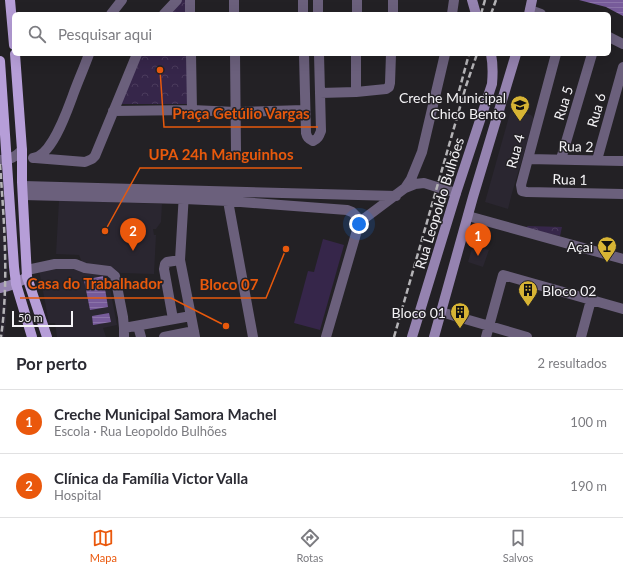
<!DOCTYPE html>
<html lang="pt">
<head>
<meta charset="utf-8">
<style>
  :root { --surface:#fff; --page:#f2f2f3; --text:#2b2b33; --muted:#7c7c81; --line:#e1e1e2; --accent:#ea580c }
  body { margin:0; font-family:Lato,sans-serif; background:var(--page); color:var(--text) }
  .scale { position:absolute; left:12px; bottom:10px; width:61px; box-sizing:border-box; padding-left:4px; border:2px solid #f4f3f6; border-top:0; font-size:11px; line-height:14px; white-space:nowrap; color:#f4f3f6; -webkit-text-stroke:3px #232125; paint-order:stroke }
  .you { position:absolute; left:359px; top:224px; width:14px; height:14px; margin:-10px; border:3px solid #fff; border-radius:50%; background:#1a73e8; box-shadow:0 0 0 6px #1a73e833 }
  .badge { display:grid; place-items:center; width:26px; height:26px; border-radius:50%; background:var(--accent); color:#fff; font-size:13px; font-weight:700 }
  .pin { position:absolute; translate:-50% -33px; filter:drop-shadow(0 1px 2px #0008) }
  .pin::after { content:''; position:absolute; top:21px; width:14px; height:12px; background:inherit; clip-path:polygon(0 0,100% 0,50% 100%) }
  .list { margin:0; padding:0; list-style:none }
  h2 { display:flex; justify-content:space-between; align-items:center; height:52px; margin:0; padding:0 16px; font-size:17px }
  h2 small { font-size:13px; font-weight:400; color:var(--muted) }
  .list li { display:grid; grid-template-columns:26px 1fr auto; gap:12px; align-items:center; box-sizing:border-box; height:64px; padding:0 16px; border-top:1px solid var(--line) }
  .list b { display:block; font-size:15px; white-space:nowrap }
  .list p { margin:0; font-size:13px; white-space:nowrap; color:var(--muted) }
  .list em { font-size:13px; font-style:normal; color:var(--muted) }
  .icon { flex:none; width:22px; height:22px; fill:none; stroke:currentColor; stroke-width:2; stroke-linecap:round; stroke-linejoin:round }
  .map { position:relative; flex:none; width:623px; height:337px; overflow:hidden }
  .search { position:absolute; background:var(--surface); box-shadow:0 4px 16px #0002; left:12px; right:12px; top:12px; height:44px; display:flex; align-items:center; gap:10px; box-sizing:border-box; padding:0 14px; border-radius:6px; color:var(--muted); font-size:15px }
  .sheet { height:180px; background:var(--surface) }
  nav { display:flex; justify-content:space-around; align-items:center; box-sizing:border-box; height:56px; border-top:1px solid var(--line); background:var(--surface); font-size:11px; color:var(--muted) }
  nav a { display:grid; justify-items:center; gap:2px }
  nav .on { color:var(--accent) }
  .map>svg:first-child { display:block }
  .built { fill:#2a2630 }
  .green { fill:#36264a }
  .park { fill:url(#park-crowns) }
  .water { fill:url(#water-rules) }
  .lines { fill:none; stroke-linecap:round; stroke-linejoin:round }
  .street { stroke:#6b607c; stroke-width:10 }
  .secondary { stroke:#9583b0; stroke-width:10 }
  .primary { stroke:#b69ed8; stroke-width:10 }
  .rail { stroke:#b4b3b6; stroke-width:2.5; stroke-dasharray:6 3; stroke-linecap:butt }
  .labels { text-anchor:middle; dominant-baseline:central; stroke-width:3; stroke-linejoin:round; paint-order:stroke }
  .poi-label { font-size:14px; fill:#f4f3f6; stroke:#232125; text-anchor:end }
  .street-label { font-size:14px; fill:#f4f3f6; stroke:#232125 }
  .leader { fill:none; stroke:#e8590c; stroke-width:1.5 }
  .callout-dot { fill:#e8590c; stroke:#232125; stroke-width:1.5 }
  .callout-label { font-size:15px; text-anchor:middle; font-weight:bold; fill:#e8590c; stroke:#232125; stroke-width:3; stroke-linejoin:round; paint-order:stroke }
</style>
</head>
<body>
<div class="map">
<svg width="623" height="337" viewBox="0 0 623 337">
  <defs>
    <pattern id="park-crowns" width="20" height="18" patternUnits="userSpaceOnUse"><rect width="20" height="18" fill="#36264a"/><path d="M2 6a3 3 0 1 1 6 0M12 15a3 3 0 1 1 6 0" fill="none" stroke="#4a3b5c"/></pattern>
    <pattern id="water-rules" width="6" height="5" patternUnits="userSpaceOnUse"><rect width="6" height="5" fill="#775b9a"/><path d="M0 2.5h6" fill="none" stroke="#8b73a9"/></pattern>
  </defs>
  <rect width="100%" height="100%" fill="#232125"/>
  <path class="built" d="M0 102 8 235V279L6 321 4 337H0Z
    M514 110 531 115 533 117 534 119 512 193 508 209 485 202 510 113Z
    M59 200 162 204 161 222 156 229H153L154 235H156L154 274 121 273 109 266 83 265 79 255 56 254Z
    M473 245 489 250 483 267 468 262Z
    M76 266 80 272 107 273 117 325 103 328 106 337H57L55 323H49L39 270Z"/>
  <path class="green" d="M323 239 344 245 320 330 294 323 308 271 314 272Z"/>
  <path class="park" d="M182 0H185L187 14H168Z
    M140 54H187L188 104H118Z
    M528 226 562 227 560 236 525 228Z"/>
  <path class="water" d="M579 0H623V16L606 7Z
    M103 276 108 307 90 310 84 280Z
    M109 313 111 322 93 325 92 316Z"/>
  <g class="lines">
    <path class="street" d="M190 0V14
      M234 0V14
      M303 0V14
      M318 0V14
      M530 10 541 14
      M111 14 122 0
      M164 14 177 0
      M357 14V0
      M393 14V0
      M452 14 454 0
      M609 37 623 44
      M191 54 192 110
      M235 54 236 151
      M304 54 306 133C307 137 308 139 313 141 318 139 319 136 321 131L319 54
      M556 54 521 185 522 191 527 192 623 194
      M356 92V54
      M320 93 356 92 386 89 389 87 390 83 391 54
      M113 111 192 110 236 112 304 110
      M33 158C52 156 67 111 73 95 78 81 84 68 89 54
      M35 158 85 162 92 159 95 156 137 54
      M528 159 623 161
      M561 159 592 54
      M0 160C10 160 15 157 22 150
      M597 160 623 67
      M23 186 396 196
      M405 188 415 184 424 183 456 193
      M184 193 180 260 191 316
      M23 195 184 199 228 201 347 210 352 212 361 221
      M228 201 253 337
      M468 216 623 259
      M27 270 55 264H75L85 268 109 271 115 276 123 317 124 328
      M441 312 527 337
      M173 319 164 269 165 264 167 262 180 260
      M138 326 141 337
      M124 337V328L191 316 195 337
      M164 337 194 331
      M326 337 358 227 361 221 405 188 411 179 422 152 445 54
      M486 337 503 275 623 309
      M581 337 591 300"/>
    <path class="secondary" d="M472 0 476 14
      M529 14 532 0
      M0 288C11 286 18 283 27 277
      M412 337 456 193 492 84C493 73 493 64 491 54
      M434 337 473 197 516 54"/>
    <path class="primary" d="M10 0 14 45
      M15 54 22 150V182L27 277 47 337
      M0 61 14 267 16 284 32 337"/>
    <path class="rail" d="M481 14 485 0
      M491 14 496 0
      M459 91 469 54
      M0 164C4 222 9 280 1 337
      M394 337 466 86 477 54"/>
  </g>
  <defs>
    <g id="school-pin" transform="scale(1)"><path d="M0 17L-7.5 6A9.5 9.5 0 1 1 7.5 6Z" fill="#d7b434" stroke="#232125"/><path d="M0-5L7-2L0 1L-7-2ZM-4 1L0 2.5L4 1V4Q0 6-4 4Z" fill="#111"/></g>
    <g id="bar-pin" transform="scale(1)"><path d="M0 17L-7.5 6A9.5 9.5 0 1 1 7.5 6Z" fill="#d7b434" stroke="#232125"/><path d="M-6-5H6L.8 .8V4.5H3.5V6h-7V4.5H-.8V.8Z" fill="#111"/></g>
    <g id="building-pin" transform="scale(1)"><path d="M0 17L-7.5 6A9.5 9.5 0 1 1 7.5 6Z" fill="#d7b434" stroke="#232125"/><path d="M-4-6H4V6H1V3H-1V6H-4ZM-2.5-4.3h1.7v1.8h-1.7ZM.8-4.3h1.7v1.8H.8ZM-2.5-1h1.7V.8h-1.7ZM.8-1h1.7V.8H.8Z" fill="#111"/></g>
  </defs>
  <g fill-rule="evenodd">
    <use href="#school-pin" x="520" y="105"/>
    <use href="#bar-pin" x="607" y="246"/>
    <use href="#building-pin" x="528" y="290"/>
    <use href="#building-pin" x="460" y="312"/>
  </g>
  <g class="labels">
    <g class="poi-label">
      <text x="506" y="97">Creche Municipal<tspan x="506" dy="16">Chico Bento</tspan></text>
      <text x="593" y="246">Açai</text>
      <text x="542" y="290" text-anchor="start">Bloco 02</text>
      <text x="446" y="312">Bloco 01</text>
    </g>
    <g class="street-label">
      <text transform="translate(563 103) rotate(-73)">Rua 5</text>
      <text transform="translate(596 110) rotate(-74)">Rua 6</text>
      <text transform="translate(576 146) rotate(1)">Rua 2</text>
      <text transform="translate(515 151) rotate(-75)">Rua 4</text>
      <text transform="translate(570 179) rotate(2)">Rua 1</text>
      <text transform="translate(439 203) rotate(-73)">Rua Leopoldo Bulhões</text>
    </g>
  </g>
  <path class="leader" d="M160 70L164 127H318M105 231L140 168H302M226 326L171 298H20M286 249L266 298H191"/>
  <g class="callout-dot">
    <circle cx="160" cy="70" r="4"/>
    <circle cx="105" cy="231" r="4"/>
    <circle cx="226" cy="326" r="4"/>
    <circle cx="286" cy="249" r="4"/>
  </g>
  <g class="callout-label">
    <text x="241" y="119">Praça Getúlio Vargas</text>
    <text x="221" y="160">UPA 24h Manguinhos</text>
    <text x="95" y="289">Casa do Trabalhador</text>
    <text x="229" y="290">Bloco 07</text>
  </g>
</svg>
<div class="scale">50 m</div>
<div class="you"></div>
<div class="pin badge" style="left:478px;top:256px">1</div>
<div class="pin badge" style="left:133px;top:251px">2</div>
<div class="search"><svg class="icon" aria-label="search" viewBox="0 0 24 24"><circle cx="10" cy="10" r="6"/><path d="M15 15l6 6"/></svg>Pesquisar aqui</div>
</div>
<section class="sheet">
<h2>Por perto<small>2 resultados</small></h2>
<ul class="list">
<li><span class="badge">1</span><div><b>Creche Municipal Samora Machel</b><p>Escola · Rua Leopoldo Bulhões</p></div><em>100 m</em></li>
<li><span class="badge">2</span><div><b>Clínica da Família Victor Valla</b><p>Hospital</p></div><em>190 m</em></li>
</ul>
</section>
<nav>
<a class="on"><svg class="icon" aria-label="map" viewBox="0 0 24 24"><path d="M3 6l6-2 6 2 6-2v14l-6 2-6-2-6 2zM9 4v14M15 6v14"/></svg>Mapa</a>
<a><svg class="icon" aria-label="directions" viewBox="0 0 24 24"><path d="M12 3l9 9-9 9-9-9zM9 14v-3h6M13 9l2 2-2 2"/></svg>Rotas</a>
<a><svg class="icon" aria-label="saved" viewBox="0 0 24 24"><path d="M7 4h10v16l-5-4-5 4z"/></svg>Salvos</a>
</nav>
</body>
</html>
